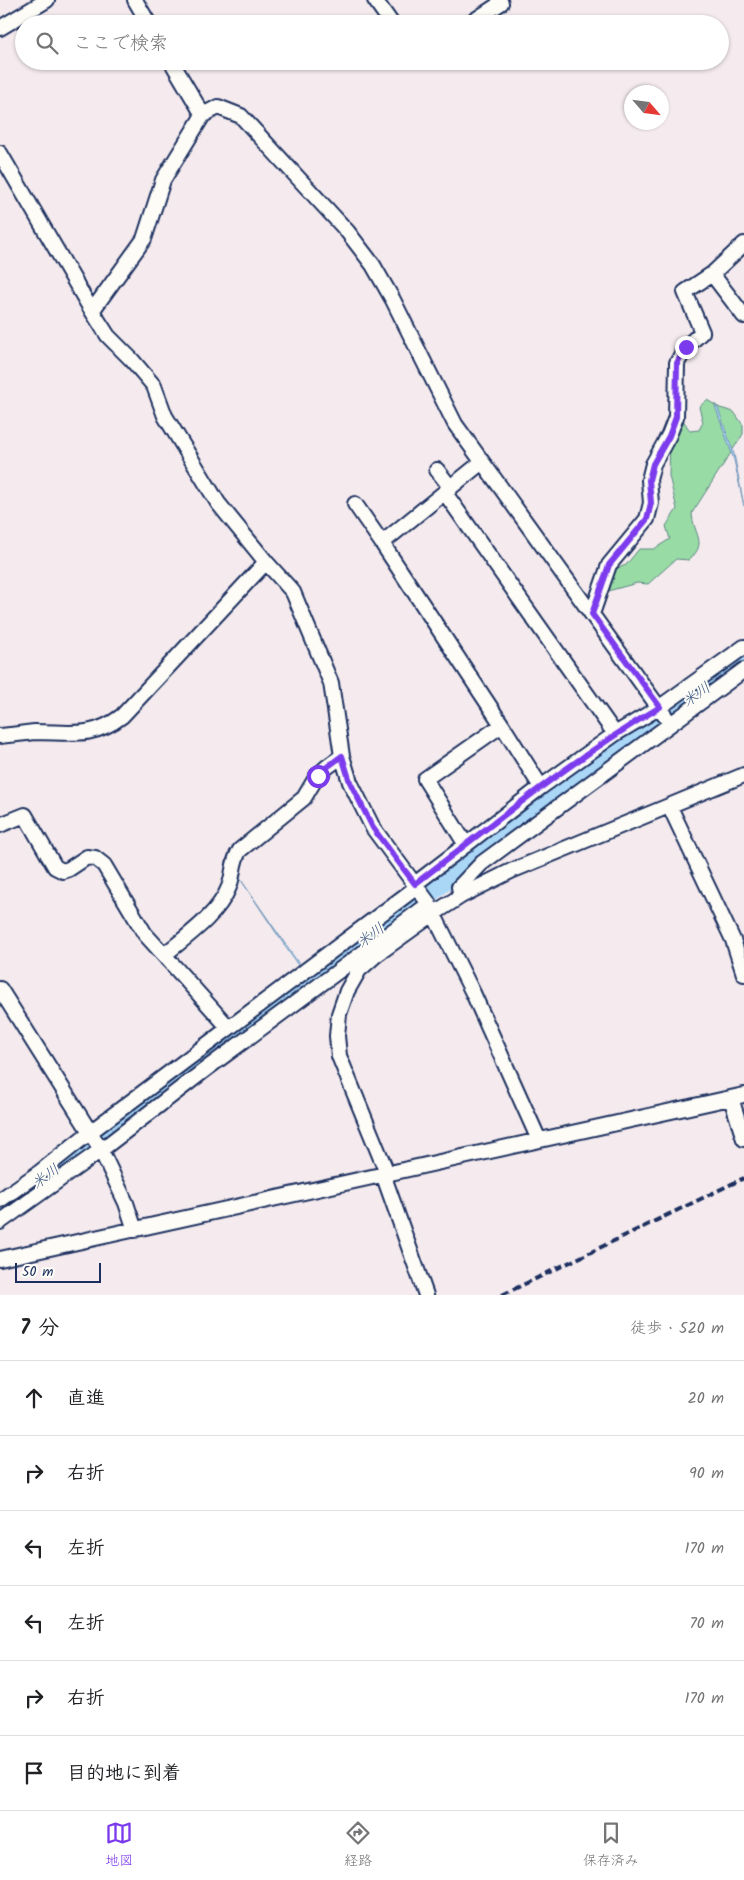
<!DOCTYPE html>
<html lang="ja">
<head>
<meta charset="utf-8">
<style>
  :root { --surface:#fff; --page:#f6f6f6; --text:#202124; --muted:#757577; --line:#e0e0e0; --accent:#7c3aed }
  body { margin:0; font-family:Kalam,"Klee One",sans-serif; background:var(--page); color:var(--text) }
  .compass { position:absolute; left:624px; top:85px; width:45px; height:45px; border-radius:50%; background:var(--surface); box-shadow:0 1px 4px #0004; rotate:118deg }
  .scale { position:absolute; left:15px; bottom:12px; width:86px; box-sizing:border-box; padding-left:5px; border:2px solid #1b2f5e; border-top:0; font-size:14px; line-height:18px; white-space:nowrap; color:#1b2f5e; -webkit-text-stroke:4px #fdfcf7; paint-order:stroke }
  .stop { position:absolute; width:15px; height:15px; margin:-11px; border:4px solid #7c3aed; border-radius:50%; background:#fff }
  .stop.end { background:#7c3aed; border-color:#fff; box-shadow:0 1px 5px #0008 }
  .list { margin:0; padding:0; list-style:none }
  h2 { display:flex; justify-content:space-between; align-items:center; height:65px; margin:0; padding:0 20px; font-size:21px }
  h2 small { font-size:16px; font-weight:400; color:var(--muted) }
  .list li { display:grid; grid-template-columns:32px 1fr auto; gap:15px; align-items:center; box-sizing:border-box; height:75px; padding:0 20px; border-top:1px solid var(--line) }
  .list b { display:block; font-size:19px; white-space:nowrap }
  .list em { font-size:16px; font-style:normal; color:var(--muted) }
  .icon { flex:none; width:28px; height:28px; fill:none; stroke:currentColor; stroke-width:2; stroke-linecap:round; stroke-linejoin:round }
  .map { position:relative; flex:none; width:744px; height:1295px; overflow:hidden }
  .search { position:absolute; background:var(--surface); box-shadow:0 1px 4px #0004; left:15px; right:15px; top:15px; height:55px; display:flex; align-items:center; gap:12px; box-sizing:border-box; padding:0 18px; border-radius:28px; color:var(--muted); font-size:19px }
  .sheet { height:515px; background:var(--surface) }
  nav { display:flex; justify-content:space-around; align-items:center; box-sizing:border-box; height:70px; border-top:1px solid var(--line); background:var(--surface); font-size:14px; color:var(--muted) }
  nav a { display:grid; justify-items:center; gap:2px }
  nav .on { color:var(--accent) }
  .map>svg:first-child { display:block }
  .green { fill:#99dba5; stroke:#5a8582 }
  .water { fill:#abd7f6; stroke:#7194b9 }
  .lines { fill:none; stroke-linecap:round; stroke-linejoin:round }
  .river { stroke:#abd7f6; stroke-width:21 }
  .minor-casing { stroke:#1b2f5e; stroke-width:18 }
  .minor { stroke:#fdfcf7; stroke-width:14 }
  .rail { stroke:#1b2f5e; stroke-width:4; stroke-dasharray:8 4; stroke-linecap:butt }
  .route { stroke:#7c3aed; stroke-width:6 }
  .labels { text-anchor:middle; dominant-baseline:central; stroke-width:4; stroke-linejoin:round; paint-order:stroke }
  .water-label { font-size:15px; font-style:italic; fill:#3f5984; stroke:#fdfcf7 }
</style>
</head>
<body>
<div class="map">
<svg width="744" height="1295" viewBox="0 0 744 1295">
  <rect width="100%" height="100%" fill="#f5ebee"/>
  <filter id="ink" filterUnits="userSpaceOnUse"><feTurbulence type="fractalNoise" baseFrequency=".02" numOctaves="2"/><feDisplacementMap in="SourceGraphic" scale="10" xChannelSelector="R" yChannelSelector="G"/><feConvolveMatrix kernelMatrix="1 2 1 2 8 2 1 2 1" color-interpolation-filters="sRGB"/></filter>
  <g filter="url(#ink)">
    <path class="green" d="M707 400 720 408 734 412 743 425V434L692 513C693 535 709 542 689 560L676 559 648 584 637 583 608 591 613 570 626 565 639 549H654L670 539 666 526 677 509 669 476 670 441 679 421 683 420 690 431 699 430 703 422 699 407Z"/>
    <path class="water" d="M715 406 718 408 734 454 744 506 734 460Z
      M239 877 299 964 303 968 301 970Z"/>
    <g class="lines">
      <path class="river" d="M0 1212 60 1169 208 1055 310 983 566 788 636 736 744 662"/>
      <g class="minor-casing">
        <path id="minor" d="M135 0 149 24
          M375 0 392 24
          M469 24 501 3 499 0
          M0 28 47 0
          M171 61 203 115 218 107 241 116 347 231 373 265 393 300 455 424 670 723
          M0 153 92 311 108 336 132 360 154 386 165 416 218 503 266 562 293 592 331 683 342 756 350 782 373 828 427 901 473 993 539 1140
          M712 274 744 316
          M92 311 144 239 163 180 203 115
          M482 462 382 543 502 725
          M437 470 451 488
          M445 493 615 734
          M355 504 382 543
          M592 614 609 565 647 519 651 503 649 480 653 464 669 435 676 417 677 363 686 347 702 332 685 292 712 274 744 244
          M0 736C12 735 24 733 35 732 70 732 92 739 122 716L266 562
          M670 807 733 940 744 974
          M0 825 25 815 55 867 63 871 69 869 87 857 95 858 104 865 145 934 164 955C187 936 218 915 229 887 234 874 232 861 240 850L304 798 317 776 327 767 342 756
          M466 845 425 779 502 725 541 787
          M415 884 541 787 615 734 660 707 744 647
          M461 896 459 887 482 863 744 670
          M0 989 100 1148 126 1203 135 1230
          M229 1028 417 887
          M731 1098 744 1139
          M387 1173 339 1056 337 1036 339 1014 347 991 359 970 376 955 433 914 461 896 511 871 744 775
          M383 1174 426 1295
          M0 1200 40 1172 89 1133 229 1028 164 955
          M0 1222 101 1150 206 1069 429 904
          M0 1259 744 1095"/>
      </g>
      <use href="#minor" class="minor"/>
      <path class="rail" d="M502 1295 744 1178"/>
    </g>
  </g>
  <g class="lines" filter="url(#ink)">
    <path class="route" d="M318 776 327 767 342 756 350 782 373 828 415 884C495 822 573 759 660 707L592 614 609 565 647 519 651 503 649 480 653 464 669 436 676 417 677 363 686 347"/>
  </g>
  <g class="labels">
    <g class="water-label">
      <text transform="translate(697 695) rotate(-35)">米川</text>
      <text transform="translate(371 936) rotate(-37)">米川</text>
      <text transform="translate(46 1177) rotate(-37)">米川</text>
    </g>
  </g>
</svg>
<svg class="compass" viewBox="-18 -18 36 36"><path d="M0-13l5 13h-10z" fill="#e53935"/><path d="M0 13l5-13h-10z" fill="#757577"/></svg>
<div class="scale">50 m</div>
<div class="stop" style="left:318px;top:776px"></div>
<div class="stop end" style="left:686px;top:347px"></div>
<div class="search"><svg class="icon" aria-label="search" viewBox="0 0 24 24"><circle cx="10" cy="10" r="6"/><path d="M15 15l6 6"/></svg>ここで検索</div>
</div>
<section class="sheet">
<h2>7 分<small>徒歩 · 520 m</small></h2>
<ul class="list">
<li><svg class="icon" aria-label="ahead" viewBox="0 0 24 24"><path d="M12 20V5M6 11l6-6 6 6"/></svg><div><b>直進</b></div><em>20 m</em></li>
<li><svg class="icon" aria-label="right" viewBox="0 0 24 24"><path d="M7 20v-9h11M14 6l5 5-5 5"/></svg><div><b>右折</b></div><em>90 m</em></li>
<li><svg class="icon" aria-label="left" viewBox="0 0 24 24"><path d="M17 20v-9H6M10 6l-5 5 5 5"/></svg><div><b>左折</b></div><em>170 m</em></li>
<li><svg class="icon" aria-label="left" viewBox="0 0 24 24"><path d="M17 20v-9H6M10 6l-5 5 5 5"/></svg><div><b>左折</b></div><em>70 m</em></li>
<li><svg class="icon" aria-label="right" viewBox="0 0 24 24"><path d="M7 20v-9h11M14 6l5 5-5 5"/></svg><div><b>右折</b></div><em>170 m</em></li>
<li><svg class="icon" aria-label="arrive" viewBox="0 0 24 24"><path d="M6 21V4h12l-3 4 3 4H6"/></svg><div><b>目的地に到着</b></div></li>
</ul>
</section>
<nav>
<a class="on"><svg class="icon" aria-label="map" viewBox="0 0 24 24"><path d="M3 6l6-2 6 2 6-2v14l-6 2-6-2-6 2zM9 4v14M15 6v14"/></svg>地図</a>
<a><svg class="icon" aria-label="directions" viewBox="0 0 24 24"><path d="M12 3l9 9-9 9-9-9zM9 14v-3h6M13 9l2 2-2 2"/></svg>経路</a>
<a><svg class="icon" aria-label="saved" viewBox="0 0 24 24"><path d="M7 4h10v16l-5-4-5 4z"/></svg>保存済み</a>
</nav>
</body>
</html>
